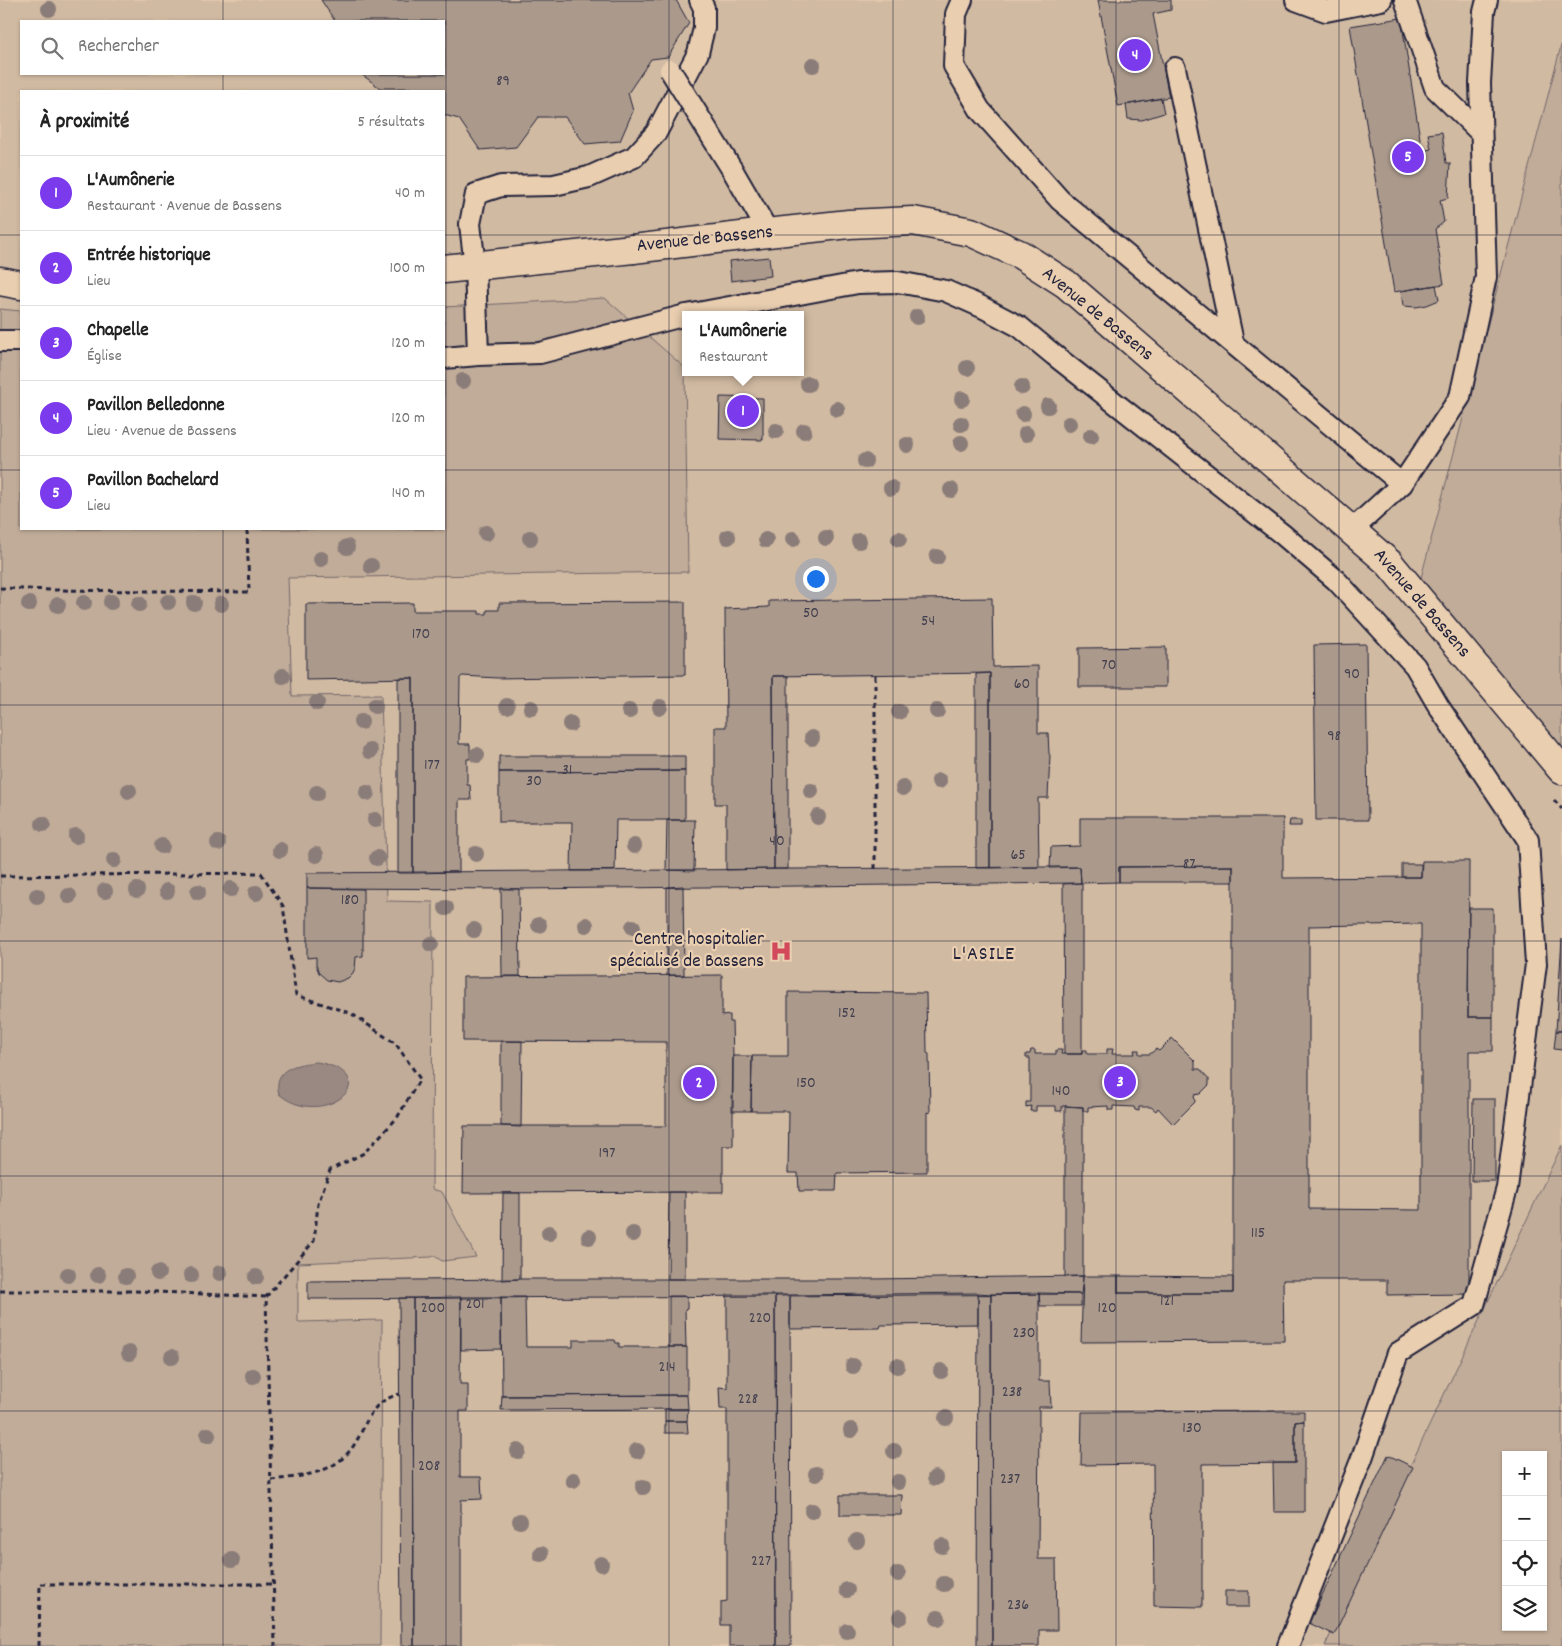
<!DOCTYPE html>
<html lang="fr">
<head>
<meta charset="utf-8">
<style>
  :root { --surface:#fff; --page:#f2f2f2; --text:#222; --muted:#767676; --line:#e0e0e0; --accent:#7c3aed }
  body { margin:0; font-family:Dekko,sans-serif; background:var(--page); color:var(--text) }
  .controls { position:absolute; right:15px; bottom:15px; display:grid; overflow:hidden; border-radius:0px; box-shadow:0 1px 4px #0004 }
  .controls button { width:45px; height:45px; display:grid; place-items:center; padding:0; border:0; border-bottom:1px solid var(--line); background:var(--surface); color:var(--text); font:25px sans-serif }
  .you { position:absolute; left:815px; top:578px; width:18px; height:18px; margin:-12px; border:4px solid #fff; border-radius:50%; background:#1a73e8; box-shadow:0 0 0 8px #1a73e833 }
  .badge { display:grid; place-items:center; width:32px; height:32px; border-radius:50%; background:var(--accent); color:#fff; font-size:16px; font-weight:700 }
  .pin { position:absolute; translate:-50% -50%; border:2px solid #fff; box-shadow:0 1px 5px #0006 }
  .popup { position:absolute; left:682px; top:311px; width:122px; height:65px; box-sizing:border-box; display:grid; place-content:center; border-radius:0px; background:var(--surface); filter:drop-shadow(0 1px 4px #0005); font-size:16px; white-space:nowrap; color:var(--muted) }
  .popup b { font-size:19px; color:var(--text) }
  .popup::after { content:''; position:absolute; left:50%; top:100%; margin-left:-10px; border:10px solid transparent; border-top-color:var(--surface) }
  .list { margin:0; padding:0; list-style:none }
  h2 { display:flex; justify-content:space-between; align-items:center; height:65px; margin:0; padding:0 20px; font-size:21px }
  h2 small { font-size:16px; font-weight:400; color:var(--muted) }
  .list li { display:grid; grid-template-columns:32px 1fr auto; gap:15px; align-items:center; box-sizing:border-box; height:75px; padding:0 20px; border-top:1px solid var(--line) }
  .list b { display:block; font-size:19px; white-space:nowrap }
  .list p { margin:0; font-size:16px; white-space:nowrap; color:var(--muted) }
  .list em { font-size:16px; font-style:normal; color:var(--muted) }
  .icon { flex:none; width:28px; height:28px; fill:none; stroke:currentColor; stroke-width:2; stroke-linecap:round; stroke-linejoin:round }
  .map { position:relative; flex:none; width:1562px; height:1646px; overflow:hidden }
  .search { position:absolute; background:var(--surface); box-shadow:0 1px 4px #0004; left:20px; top:20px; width:425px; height:55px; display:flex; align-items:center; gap:12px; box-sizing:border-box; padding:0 18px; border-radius:0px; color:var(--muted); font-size:19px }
  .panel { position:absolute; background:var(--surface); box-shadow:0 1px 4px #0004; left:20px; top:90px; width:425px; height:440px; border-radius:0px }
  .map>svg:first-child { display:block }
  .built { fill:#d1baa2; fill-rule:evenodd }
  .green { fill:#c1ac99; stroke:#72676a; fill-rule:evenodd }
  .water { fill:#9a8982; stroke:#6a6066 }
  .building { fill:#ab9a8c; stroke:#22223b; fill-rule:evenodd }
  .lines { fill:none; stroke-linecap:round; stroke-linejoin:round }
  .service-casing { stroke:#22223b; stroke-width:24 }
  .minor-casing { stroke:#22223b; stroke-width:31 }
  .secondary-casing { stroke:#22223b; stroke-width:31 }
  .path { stroke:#22223b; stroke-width:3; stroke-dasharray:5 4; stroke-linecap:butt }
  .service { stroke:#e9ceb0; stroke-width:20 }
  .minor { stroke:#e9ceb0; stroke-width:28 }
  .secondary { stroke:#e9ceb0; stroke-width:28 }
  .service-bridge-casing { stroke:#22223b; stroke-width:24; stroke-linecap:butt }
  .service-bridge { stroke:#e9ceb0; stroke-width:20 }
  .tree { fill:#8a7c78 }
  .grid { fill:none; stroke:#22223b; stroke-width:1; stroke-opacity:0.55 }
  .labels { text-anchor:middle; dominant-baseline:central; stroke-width:4.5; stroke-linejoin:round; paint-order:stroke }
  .number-label { font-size:16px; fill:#44404f }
  .street-label { font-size:19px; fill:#22223b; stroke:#e9ceb0 }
  .poi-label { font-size:19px; fill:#22223b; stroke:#e9ceb0; text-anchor:end }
  .neighbourhood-label { font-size:20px; letter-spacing:1px; fill:#22223b; stroke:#e9ceb0 }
</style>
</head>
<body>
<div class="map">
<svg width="1562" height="1646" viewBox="0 0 1562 1646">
  <rect width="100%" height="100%" fill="#e1c7ab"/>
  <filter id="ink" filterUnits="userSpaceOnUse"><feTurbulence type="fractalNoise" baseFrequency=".02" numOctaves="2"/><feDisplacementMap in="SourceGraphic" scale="10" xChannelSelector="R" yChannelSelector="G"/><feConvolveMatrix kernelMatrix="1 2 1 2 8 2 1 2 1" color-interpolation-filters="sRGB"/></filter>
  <g filter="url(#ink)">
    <path class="built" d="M0 0H1562V42L1418 589 1562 750V1151L1333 1646H0ZM21 21H444V74H21ZM21 91H444V529H21ZM686 315H800V372H686Z"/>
    <path class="green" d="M1562 42V750L1418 589Z
      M605 298 685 368 688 572 288 578 292 696 381 695 387 901 433 902 432 1189 442 1192 476 1257 442 1261 433 1255 432 1257 298 1263V1322L382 1320 380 1646H0V309L21 311V529H444V307Z
      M1562 1145V1646H1325ZM1506 1455H1543V1627H1506Z"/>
    <path class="water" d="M317 1062C391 1076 322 1131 279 1094 272 1068 297 1064 317 1062Z"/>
    <path class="building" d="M321 0H676L689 23 668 57 651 59 628 93 633 111 620 141 585 144 565 117H538L516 147 480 150 459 119 444 115V91H414L412 88H380L361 74H444V21H335Z
      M1098 0H1171V10L1153 14 1169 97 1118 106Z
      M1401 18 1422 151 1431 149 1428 134 1442 132 1446 163H1450L1448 198 1440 200 1444 222 1435 229 1444 284 1394 292 1350 26Z
      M1161 98 1164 113 1142 120 1128 119 1126 105Z
      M769 257 771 276 731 281 729 261Z
      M1436 285 1439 300 1427 305 1416 307 1403 306 1401 291Z
      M720 397 763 398V440L719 439Z
      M992 598 993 667 1038 666V733H1048L1049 754 1050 755 1048 798H1038L1039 867 990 868V673L773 676 774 869 726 870V804H715V727H726L725 609 769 607V601Z
      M685 602V675L498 678 462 676 460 678 459 744H470V759H467V785H470L471 800H459V872L413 873V678L306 680V604L413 603V611H479V614H487V610H499V603Z
      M1366 644 1368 820H1316L1314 645Z
      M1166 647V687H1079V648Z
      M990 673V868H976V674Z
      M773 676H788V869H774Z
      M398 678H413V873H398Z
      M499 756H685V771L499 772Z
      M685 771V820H616L615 871H571L572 822H499V772Z
      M1080 818H1283V878L1421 877 1422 861H1469L1468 1017H1493V1051H1469V1294L1387 1295V1280H1283L1284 1341 1081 1342 1083 1276H1118V1293H1233V866L1119 867V882L1081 883 1080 867 1050 868 1051 847 1080 846ZM1421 924V1210L1309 1209V926Z
      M667 820H695L694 871 666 870Z
      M1290 820H1301V826H1289Z
      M1402 864H1421V877H1402Z
      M1233 866V882H1119V867Z
      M1039 867H1080L1081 883 519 889 307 888V873Z
      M1082 883V1054H1064L1063 884Z
      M683 886 684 975H667V887Z
      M307 888 363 889V956L356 957 355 969 352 974 348 978 338 982 327 980 319 973 316 965V957L307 958Z
      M501 888 519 889 520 976H502Z
      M1469 908H1493V1017H1468Z
      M1562 939V1031H1556Z
      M722 975V1016L730 1015V1022H732L733 1056V1146H723V1192L463 1193 464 1126H666V1042L463 1041V977Z
      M788 992 926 993 927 1053 929 1054 930 1113 927 1112V1172L837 1173 836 1191H799L798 1173H788L789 1111H751L752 1056H788Z
      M1556 1031H1562V1050L1554 1049Z
      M1172 1038 1195 1061V1069H1200L1209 1079V1085L1200 1094 1194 1095 1195 1102 1173 1124 1158 1108 1156 1111 1151 1107H1139V1111L1135 1110 1134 1107 1113 1106V1110H1108V1106L1088 1107V1111H1083V1107L1062 1106V1111H1056V1106H1036V1111H1030L1031 1106 1026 1107V1102H1030V1058H1026V1054H1030L1031 1050H1035V1054H1056V1050H1062L1061 1054H1082V1050H1087V1054H1107V1049H1113L1112 1054H1135L1134 1050H1139V1054H1150L1156 1049 1159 1051Z
      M501 1041H522L521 1127 501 1126Z
      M733 1056H752L751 1111H732Z
      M1473 1099H1495V1181H1472Z
      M1065 1106 1083 1107V1276L1065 1277Z
      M669 1192H685V1279H668Z
      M503 1193H520V1279L502 1280Z
      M1083 1276 1081 1294 308 1299V1281L520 1279H872Z
      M1118 1276 1233 1277V1293H1118Z
      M978 1293V1324L881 1325 880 1328 790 1329V1295Z
      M978 1293 991 1294 992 1646H977Z
      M1039 1293 1081 1294V1306H1040Z
      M1039 1293V1381H1050L1051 1407H1039L1038 1559H1056L1057 1630H1039V1646H992L991 1294Z
      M727 1295H775L776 1646H729V1625H721V1602L727 1601V1409H720L719 1387 727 1388Z
      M775 1295H790L791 1646H776Z
      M669 1296H687V1308L685 1309 686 1347H669Z
      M461 1297H501V1349L461 1350Z
      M461 1297 460 1384H468V1411H460V1477H481L482 1499 461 1500V1646H414L413 1298Z
      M501 1297H525L526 1347H573V1340H615L616 1343H619V1347H687V1395L502 1396Z
      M399 1298H413L414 1646H401Z
      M687 1395 688 1409 501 1410 502 1396Z
      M665 1409H688L687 1421H665Z
      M1304 1411V1421L1295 1422V1463L1202 1464V1607L1154 1606 1153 1464 1081 1465 1082 1412Z
      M665 1421H687L688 1433H665Z
      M1304 1421V1512H1274L1273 1463H1295V1422Z
      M1388 1455 1413 1467 1334 1635 1309 1623Z
      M840 1495H902L901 1515H840Z
      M1225 1591H1249V1607H1225Z"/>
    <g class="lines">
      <g class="service-casing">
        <path id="service" d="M962 0 956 14 954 66 980 110 1060 200 1402 484
          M1296 0 1326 11 1381 0
          M1405 0 1435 88 1481 133
          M1175 68 1233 342
          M733 171 769 233
          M687 315 858 283 898 282 946 291 982 307 1020 327 1054 355 1282 534 1336 580 1415 666 1439 707 1528 840 1536 964 1507 1188 1474 1305 1398 1353 1362 1458 1288 1646
          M0 341H21
          M478 355 475 266 470 224 476 194 501 186 554 185 589 177 634 157 656 133 698 53 704 28V8L700 0
          M444 358 478 355 540 353 686 315
          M1352 530 1402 484 1460 397 1486 277 1480 83 1484 12 1487 0"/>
      </g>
      <g class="minor-casing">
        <path id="minor" d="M633 249 758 234"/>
      </g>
      <g class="secondary-casing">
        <path id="secondary" d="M758 234 849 224 913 221 971 232 1021 255 1066 284 1389 563 1562 770
          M444 269 633 249
          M0 281 21 285"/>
      </g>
      <path class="path" d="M0 588 52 590 249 592 247 529
        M1554 800 1562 809
        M875 869V675
        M0 876 261 873 283 906 296 995 352 1014 396 1044 420 1079 397 1118 364 1153 330 1170 318 1204 314 1241 266 1297 275 1646
        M0 1291H136L266 1297
        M271 1480C296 1477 327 1475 346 1455 368 1433 363 1403 400 1394
        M39 1646 40 1584H273"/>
      <use href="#service" class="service"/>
      <use href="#minor" class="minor"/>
      <use href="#secondary" class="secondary"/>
      <g class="service-bridge-casing">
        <path id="service-bridge" d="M670 70 733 171"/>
      </g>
      <use href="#service-bridge" class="service-bridge"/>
    </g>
    <g class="tree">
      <circle cx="49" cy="9" r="8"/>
      <circle cx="813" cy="65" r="8"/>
      <circle cx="917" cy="317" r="8"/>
      <circle cx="967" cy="368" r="8"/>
      <circle cx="463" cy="381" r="8"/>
      <circle cx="808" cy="384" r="8"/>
      <circle cx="1022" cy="387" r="8"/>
      <circle cx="962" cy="399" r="8"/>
      <circle cx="1048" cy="406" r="8"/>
      <circle cx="837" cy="409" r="8"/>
      <circle cx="1023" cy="414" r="8"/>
      <circle cx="961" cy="424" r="8"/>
      <circle cx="1069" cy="424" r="8"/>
      <circle cx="776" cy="431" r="8"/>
      <circle cx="804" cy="431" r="8"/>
      <circle cx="1026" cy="434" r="8"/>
      <circle cx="1091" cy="436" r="8"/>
      <circle cx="961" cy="443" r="8"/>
      <circle cx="907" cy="445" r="8"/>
      <circle cx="865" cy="461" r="8"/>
      <circle cx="891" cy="488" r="8"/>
      <circle cx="951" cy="490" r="8"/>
      <circle cx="486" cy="533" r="8"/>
      <circle cx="728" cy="537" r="8"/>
      <circle cx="530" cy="538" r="8"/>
      <circle cx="826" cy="538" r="8"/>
      <circle cx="793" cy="539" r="8"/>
      <circle cx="899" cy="539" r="8"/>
      <circle cx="766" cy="540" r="8"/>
      <circle cx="859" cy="541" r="8"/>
      <circle cx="347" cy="547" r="8"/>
      <circle cx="937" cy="557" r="8"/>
      <circle cx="321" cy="559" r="8"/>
      <circle cx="371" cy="566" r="8"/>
      <circle cx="111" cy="602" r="8"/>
      <circle cx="168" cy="602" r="8"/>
      <circle cx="84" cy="603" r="8"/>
      <circle cx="194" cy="603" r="8"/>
      <circle cx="29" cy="604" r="8"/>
      <circle cx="139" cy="604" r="8"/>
      <circle cx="221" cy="604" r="8"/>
      <circle cx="58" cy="605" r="8"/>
      <circle cx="283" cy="676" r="8"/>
      <circle cx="317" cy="703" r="8"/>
      <circle cx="375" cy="706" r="8"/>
      <circle cx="507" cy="706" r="8"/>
      <circle cx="660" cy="707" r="8"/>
      <circle cx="531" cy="708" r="8"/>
      <circle cx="629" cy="711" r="8"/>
      <circle cx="937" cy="711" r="8"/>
      <circle cx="899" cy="712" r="8"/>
      <circle cx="361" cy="722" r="8"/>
      <circle cx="570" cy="724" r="8"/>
      <circle cx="812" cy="738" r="8"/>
      <circle cx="370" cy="751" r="8"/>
      <circle cx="477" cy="755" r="8"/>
      <circle cx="939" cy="781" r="8"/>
      <circle cx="903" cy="788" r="8"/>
      <circle cx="129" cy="791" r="8"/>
      <circle cx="811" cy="791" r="8"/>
      <circle cx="317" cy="793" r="8"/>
      <circle cx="367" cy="793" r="8"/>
      <circle cx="818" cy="817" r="8"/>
      <circle cx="375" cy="820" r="8"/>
      <circle cx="43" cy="824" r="8"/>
      <circle cx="76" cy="836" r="8"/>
      <circle cx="218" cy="843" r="8"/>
      <circle cx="162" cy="846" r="8"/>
      <circle cx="634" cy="846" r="8"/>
      <circle cx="280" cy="850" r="8"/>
      <circle cx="476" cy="854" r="8"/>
      <circle cx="316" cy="855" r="8"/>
      <circle cx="377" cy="858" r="8"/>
      <circle cx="114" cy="860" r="8"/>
      <circle cx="231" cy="889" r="8"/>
      <circle cx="137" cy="890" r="8"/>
      <circle cx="105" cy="891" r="8"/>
      <circle cx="167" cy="891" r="8"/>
      <circle cx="198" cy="892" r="8"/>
      <circle cx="256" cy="893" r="8"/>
      <circle cx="37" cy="896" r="8"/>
      <circle cx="69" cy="896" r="8"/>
      <circle cx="446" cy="908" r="8"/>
      <circle cx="539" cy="925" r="8"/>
      <circle cx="586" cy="925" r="8"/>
      <circle cx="633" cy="927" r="8"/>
      <circle cx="474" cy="930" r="8"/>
      <circle cx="431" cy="944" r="8"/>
      <circle cx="549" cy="1233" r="8"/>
      <circle cx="633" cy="1234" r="8"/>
      <circle cx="589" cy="1237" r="8"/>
      <circle cx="158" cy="1273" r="8"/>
      <circle cx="220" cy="1273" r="8"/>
      <circle cx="68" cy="1275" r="8"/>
      <circle cx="98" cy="1275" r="8"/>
      <circle cx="191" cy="1275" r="8"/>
      <circle cx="126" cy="1276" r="8"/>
      <circle cx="256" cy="1277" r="8"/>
      <circle cx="129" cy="1353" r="8"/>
      <circle cx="172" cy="1357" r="8"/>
      <circle cx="853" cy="1366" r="8"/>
      <circle cx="897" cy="1366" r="8"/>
      <circle cx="941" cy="1371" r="8"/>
      <circle cx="253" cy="1376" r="8"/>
      <circle cx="946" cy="1418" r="8"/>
      <circle cx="851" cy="1430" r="8"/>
      <circle cx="208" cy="1435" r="8"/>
      <circle cx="518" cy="1451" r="8"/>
      <circle cx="637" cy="1451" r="8"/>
      <circle cx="894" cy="1451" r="8"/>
      <circle cx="816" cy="1474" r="8"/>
      <circle cx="935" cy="1478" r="8"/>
      <circle cx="573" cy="1480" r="8"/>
      <circle cx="898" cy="1482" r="8"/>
      <circle cx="643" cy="1487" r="8"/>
      <circle cx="812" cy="1511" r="8"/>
      <circle cx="520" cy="1521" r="8"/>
      <circle cx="857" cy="1541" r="8"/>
      <circle cx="942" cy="1546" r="8"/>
      <circle cx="541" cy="1554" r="8"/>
      <circle cx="232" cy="1560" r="8"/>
      <circle cx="601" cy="1564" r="8"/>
      <circle cx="898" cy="1574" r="8"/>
      <circle cx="944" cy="1584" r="8"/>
      <circle cx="847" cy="1590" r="8"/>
      <circle cx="900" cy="1617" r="8"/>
      <circle cx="938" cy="1618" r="8"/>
      <circle cx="847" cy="1631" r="8"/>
    </g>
  </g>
  <path class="grid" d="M223 0V21M446 0V1646M669 0V1646M893 0V1646M1116 0V1646M1339 0V1646M223 74V91M0 235H21M444 235H1562M0 470H21M444 470H1562M223 529V1646M0 705H1562M0 941H1562M0 1176H1562M0 1411H1562"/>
  <defs>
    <g id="hospital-bare" transform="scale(1.725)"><path d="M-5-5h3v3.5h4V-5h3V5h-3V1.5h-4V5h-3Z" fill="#d1495b" stroke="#e9ceb0" stroke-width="2.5" paint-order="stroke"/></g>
  </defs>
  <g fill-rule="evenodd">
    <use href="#hospital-bare" x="781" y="951"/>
  </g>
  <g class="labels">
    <g class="number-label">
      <text x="503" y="81">89</text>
      <text x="811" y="613">50</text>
      <text x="928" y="621">54</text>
      <text x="421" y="634">170</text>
      <text x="1109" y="665">70</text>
      <text x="1352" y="674">90</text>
      <text x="1022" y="684">60</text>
      <text x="1334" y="736">98</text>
      <text x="432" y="765">177</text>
      <text x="567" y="770">31</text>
      <text x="534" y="781">30</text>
      <text x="777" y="841">40</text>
      <text x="1018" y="855">65</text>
      <text x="1189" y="864">87</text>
      <text x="350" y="900">180</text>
      <text x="847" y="1013">152</text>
      <text x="806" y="1083">150</text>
      <text x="1061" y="1091">140</text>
      <text x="607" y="1153">197</text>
      <text x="1258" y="1233">115</text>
      <text x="1167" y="1301">121</text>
      <text x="475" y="1304">201</text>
      <text x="433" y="1308">200</text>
      <text x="1107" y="1308">120</text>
      <text x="760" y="1318">220</text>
      <text x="1024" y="1333">230</text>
      <text x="667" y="1367">214</text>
      <text x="1012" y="1392">238</text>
      <text x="748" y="1399">228</text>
      <text x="1192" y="1428">130</text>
      <text x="429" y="1466">208</text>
      <text x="1010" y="1479">237</text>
      <text x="761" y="1561">227</text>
      <text x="1018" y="1605">236</text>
    </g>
    <g class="street-label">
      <text transform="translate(705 240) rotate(-6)">Avenue de Bassens</text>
      <text transform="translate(1097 315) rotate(39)">Avenue de Bassens</text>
      <text transform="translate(1421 604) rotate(49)">Avenue de Bassens</text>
    </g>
    <g class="poi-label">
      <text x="764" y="940">Centre hospitalier<tspan x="764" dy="22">spécialisé de Bassens</tspan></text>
    </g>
    <g class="neighbourhood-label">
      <text x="984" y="955">L'ASILE</text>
    </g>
  </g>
</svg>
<div class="controls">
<button>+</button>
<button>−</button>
<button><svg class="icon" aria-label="locate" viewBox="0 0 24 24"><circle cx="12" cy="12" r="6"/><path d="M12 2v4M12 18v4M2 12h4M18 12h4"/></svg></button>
<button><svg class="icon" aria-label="layers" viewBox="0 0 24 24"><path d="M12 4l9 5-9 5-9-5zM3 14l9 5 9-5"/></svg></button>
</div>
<div class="you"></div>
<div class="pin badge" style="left:743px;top:411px">1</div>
<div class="popup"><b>L'Aumônerie</b>Restaurant</div>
<div class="pin badge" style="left:699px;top:1083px">2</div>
<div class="pin badge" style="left:1120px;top:1082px">3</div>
<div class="pin badge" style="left:1135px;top:55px">4</div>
<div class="pin badge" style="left:1408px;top:157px">5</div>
<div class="search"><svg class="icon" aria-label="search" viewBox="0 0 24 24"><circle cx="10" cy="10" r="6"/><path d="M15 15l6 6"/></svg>Rechercher</div>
<section class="panel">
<h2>À proximité<small>5 résultats</small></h2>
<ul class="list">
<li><span class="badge">1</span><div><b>L'Aumônerie</b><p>Restaurant · Avenue de Bassens</p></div><em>40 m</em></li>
<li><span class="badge">2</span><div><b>Entrée historique</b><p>Lieu</p></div><em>100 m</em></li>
<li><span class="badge">3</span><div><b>Chapelle</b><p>Église</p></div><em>120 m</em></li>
<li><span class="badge">4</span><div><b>Pavillon Belledonne</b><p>Lieu · Avenue de Bassens</p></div><em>120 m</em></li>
<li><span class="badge">5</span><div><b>Pavillon Bachelard</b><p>Lieu</p></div><em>140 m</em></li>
</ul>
</section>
</div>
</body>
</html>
